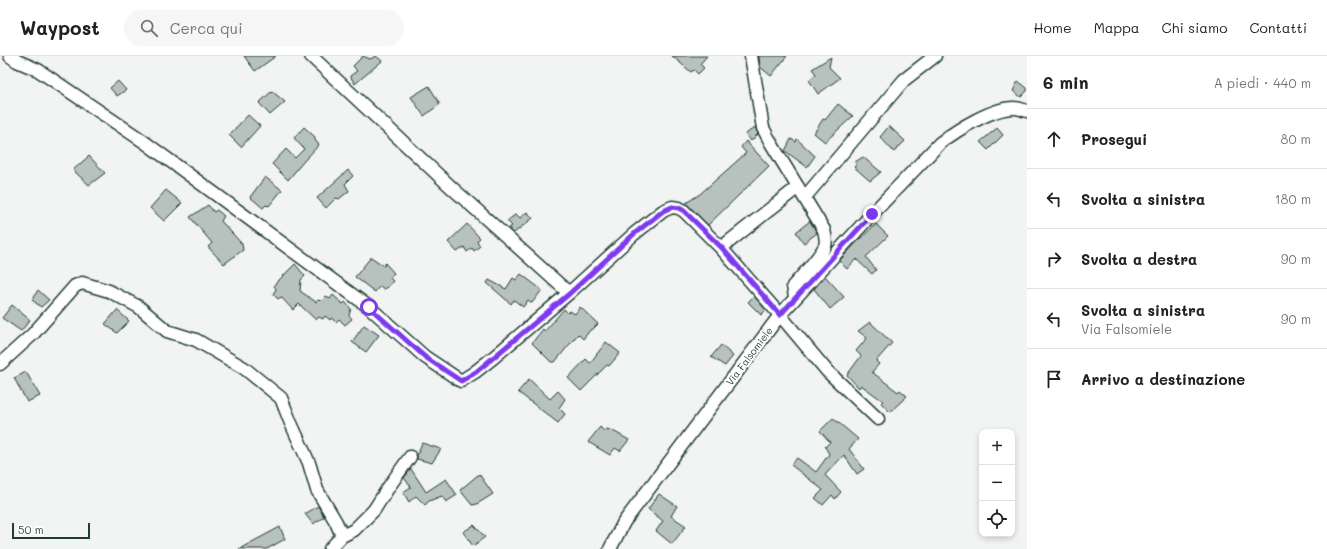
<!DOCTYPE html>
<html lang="it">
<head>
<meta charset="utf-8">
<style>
  :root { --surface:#fff; --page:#f6f6f6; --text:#202124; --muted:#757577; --line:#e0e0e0 }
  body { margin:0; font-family:Mali,sans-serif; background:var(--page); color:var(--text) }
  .controls { position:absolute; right:12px; bottom:12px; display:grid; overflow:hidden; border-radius:8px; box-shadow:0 2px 6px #0003 }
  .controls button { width:36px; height:36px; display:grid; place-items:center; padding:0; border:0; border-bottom:1px solid var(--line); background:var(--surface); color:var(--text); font:20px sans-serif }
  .scale { position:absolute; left:12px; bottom:10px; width:78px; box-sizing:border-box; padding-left:4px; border:2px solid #1f3d34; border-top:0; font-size:11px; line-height:14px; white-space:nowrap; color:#1f3d34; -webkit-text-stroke:3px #fff; paint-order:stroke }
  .stop { position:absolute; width:12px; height:12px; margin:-9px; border:3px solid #7c3aed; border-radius:50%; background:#fff }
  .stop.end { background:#7c3aed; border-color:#fff; box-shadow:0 1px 4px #0008 }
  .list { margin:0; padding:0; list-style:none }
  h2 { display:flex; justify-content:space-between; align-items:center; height:52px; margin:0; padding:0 16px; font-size:17px }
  h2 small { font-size:13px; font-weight:400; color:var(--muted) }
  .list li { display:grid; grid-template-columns:26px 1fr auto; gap:12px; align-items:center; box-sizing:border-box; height:60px; padding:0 16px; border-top:1px solid var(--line) }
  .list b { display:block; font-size:15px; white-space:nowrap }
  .list p { margin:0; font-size:13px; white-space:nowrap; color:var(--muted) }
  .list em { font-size:13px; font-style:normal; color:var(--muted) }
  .icon { flex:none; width:22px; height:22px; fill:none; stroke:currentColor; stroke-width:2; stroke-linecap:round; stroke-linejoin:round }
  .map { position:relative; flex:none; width:1027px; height:493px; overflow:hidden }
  header { display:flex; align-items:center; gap:24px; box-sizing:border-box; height:56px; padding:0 20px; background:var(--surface); border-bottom:1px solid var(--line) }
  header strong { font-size:19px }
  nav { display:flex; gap:22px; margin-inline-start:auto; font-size:14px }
  .search { width:280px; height:36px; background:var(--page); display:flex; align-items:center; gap:10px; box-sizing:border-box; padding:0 14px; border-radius:22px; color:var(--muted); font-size:15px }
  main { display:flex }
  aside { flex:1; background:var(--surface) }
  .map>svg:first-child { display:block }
  .building { fill:#b7c1bd; stroke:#1f3d34 }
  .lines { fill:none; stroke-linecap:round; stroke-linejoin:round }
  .minor-casing { stroke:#1f3d34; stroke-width:15 }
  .minor { stroke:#fff; stroke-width:12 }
  .route { stroke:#7c3aed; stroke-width:5 }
  .labels { text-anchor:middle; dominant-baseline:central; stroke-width:4; stroke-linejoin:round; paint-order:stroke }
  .street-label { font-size:10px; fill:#1f3d34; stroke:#fff }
</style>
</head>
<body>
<header>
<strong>Waypost</strong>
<div class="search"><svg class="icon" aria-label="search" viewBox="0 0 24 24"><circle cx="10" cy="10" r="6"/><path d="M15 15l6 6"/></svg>Cerca qui</div>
<nav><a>Home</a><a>Mappa</a><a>Chi siamo</a><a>Contatti</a></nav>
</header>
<main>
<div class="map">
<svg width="1027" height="493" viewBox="0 0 1027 493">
  <rect width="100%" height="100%" fill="#f2f3f3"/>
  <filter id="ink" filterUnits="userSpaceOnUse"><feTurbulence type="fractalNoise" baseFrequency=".025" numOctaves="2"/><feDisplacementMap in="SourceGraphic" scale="8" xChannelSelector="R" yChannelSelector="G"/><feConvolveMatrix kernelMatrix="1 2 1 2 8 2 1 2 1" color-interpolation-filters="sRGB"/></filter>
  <g filter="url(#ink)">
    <path class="building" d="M244 0H276L255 15Z
      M363 0 370 3 376 0 382 5 355 28 350 20 357 15 353 10Z
      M672 0H707L700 8 704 12 698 18 694 14 691 16Z
      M759 0H787L771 20 760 11Z
      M831 1 829 11 840 22 818 38 809 24 816 18 812 13Z
      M118 25 126 34 117 40 110 32Z
      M1018 25 1027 32V35L1021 41 1013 35Z
      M429 30 440 48 424 60 411 41Z
      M272 35 285 46 270 59 259 47Z
      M838 48 853 60 825 86 814 77 823 63 825 64Z
      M248 59 260 70 241 91 229 79Z
      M889 70 905 85 894 96 880 81Z
      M304 71 315 81V84L319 89 303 106 288 124 272 108 286 93 295 102 304 93 294 82Z
      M755 71 758 78 751 85 746 78Z
      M997 72 1003 79 988 94 980 86Z
      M791 83 796 86 797 83 815 100 807 111 785 95Z
      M746 85 769 110 708 169 686 147 700 138 746 97 741 91Z
      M89 100 105 117 89 129 73 114Z
      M863 101 881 116 870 125 854 111 857 108 855 106Z
      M348 114 353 120 345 128 349 135 339 143 336 142 326 152 317 142Z
      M265 121 282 134 269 150 266 149 263 152 250 141Z
      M166 134 182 147 164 165 150 152Z
      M208 149 214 156 217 154 224 160 221 165 242 188 243 194 224 208 208 191 212 187 190 161Z
      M527 156 533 162 514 177 509 172 512 170 507 165 516 158 520 162Z
      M810 165 817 177 804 187 796 176Z
      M467 168 480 182 477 185 480 190 474 195 472 192 467 196 464 191 457 196 448 186Z
      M876 168 888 180 866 201 876 214 872 218 856 203 847 213 839 205 859 184Z
      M371 201 384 210 385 207 394 217 390 222 393 225 387 232H386L384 233 380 230 375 236 355 221Z
      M295 208 305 220 301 224 300 235 316 246 318 244 321 245 326 240 330 243 333 239 343 248 345 246 351 253 349 259 352 263 345 269 339 263 336 266 331 262 330 264 325 260 323 263 319 261 316 264 299 248 293 254 281 241 278 243 273 238 276 233 274 229Z
      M521 218 542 234 532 247 528 244 523 251 514 244 511 248 487 227 489 224 506 233 513 222 516 224Z
      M825 220 844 241 830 253 814 233Z
      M38 234 49 244 41 251 32 244Z
      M754 240 766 254 761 259 748 246Z
      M12 249 30 264 21 275 2 262Z
      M580 251 598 268 592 274 591 273 583 283 578 278 555 306H551L532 287 543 273 545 275 564 253 568 257 570 255 575 258Z
      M117 254 129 265 117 277 105 268Z
      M870 266 892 287 876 305 879 308 872 316 898 336 900 334 907 340 890 356 881 347 883 345 861 329 859 332 847 319 861 300 856 295 867 282 858 275Z
      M364 269 379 279 366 296 352 286Z
      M606 286 620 297 609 310 607 309 581 335 568 322 586 303 590 307Z
      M721 289 733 300 725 310 711 301Z
      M26 316 40 340 27 346 14 322Z
      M529 323 550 343 558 335 565 343 559 352 565 358 558 367 518 336Z
      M833 362 858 383 849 393 864 413 857 418 844 399 825 419 841 436 835 443 832 439 823 449 815 442 823 434 791 409 797 402 816 416 829 398 825 391 830 386 820 375Z
      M600 371 605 376 607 373 613 375 629 384 620 395 615 392 610 399 588 386Z
      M422 387 441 393 432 407 417 403V399Z
      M411 413 426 436 446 423 457 439 446 446 442 440 429 445 425 449 416 440 409 446 403 436 411 431 404 422Z
      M479 418 493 438 477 448 472 449 460 434Z
      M659 438 677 450 671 460 686 470 672 488 656 475 663 465 648 453Z
      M318 450 324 461 313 468 305 458Z
      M474 469 485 481 473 490 463 476Z
      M280 471 285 483 267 493H239Z"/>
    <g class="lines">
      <g class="minor-casing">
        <path id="minor" d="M10 0 17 5 38 14 143 85 369 251 425 301 461 325 475 316 494 301 569 237 634 178 663 155 672 151 679 152 684 155 721 192 780 259 827 315 878 363
          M311 0 451 131 569 237
          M751 0 763 72 771 87 824 174C825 179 827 185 825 190 819 202 802 220 793 230L795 241
          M805 141 904 24 935 0
          M721 192 798 131
          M0 308 33 278 75 230 82 227 109 235 139 251 167 275 196 284 244 312 281 342 290 365 309 407 317 434 336 466 342 480 330 493
          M342 480 354 474 374 454 390 429 410 401
          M610 493 624 466 780 259 872 158 940 87C957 74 993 51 1015 52 1019 52 1023 54 1027 55"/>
      </g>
      <use href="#minor" class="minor"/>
    </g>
  </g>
  <g class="lines" filter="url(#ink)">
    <path class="route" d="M369 251 425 301 461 325 476 316 494 301 569 238 634 178 663 155 672 151 679 152 684 155 722 192 780 259 872 158"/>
  </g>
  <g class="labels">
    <g class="street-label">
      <text transform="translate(749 300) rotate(-53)">Via Falsomiele</text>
    </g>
  </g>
</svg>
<div class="controls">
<button>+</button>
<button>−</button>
<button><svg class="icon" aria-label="locate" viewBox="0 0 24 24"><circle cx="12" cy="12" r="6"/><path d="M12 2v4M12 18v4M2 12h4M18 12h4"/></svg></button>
</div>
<div class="scale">50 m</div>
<div class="stop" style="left:369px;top:251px"></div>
<div class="stop end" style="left:872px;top:158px"></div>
</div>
<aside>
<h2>6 min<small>A piedi · 440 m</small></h2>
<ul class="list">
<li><svg class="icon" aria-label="ahead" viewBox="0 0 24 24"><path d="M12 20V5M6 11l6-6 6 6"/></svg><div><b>Prosegui</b></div><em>80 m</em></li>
<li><svg class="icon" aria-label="left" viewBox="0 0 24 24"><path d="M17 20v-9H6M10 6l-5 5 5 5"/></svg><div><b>Svolta a sinistra</b></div><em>180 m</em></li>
<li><svg class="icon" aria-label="right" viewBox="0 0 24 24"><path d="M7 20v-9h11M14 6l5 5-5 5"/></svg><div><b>Svolta a destra</b></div><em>90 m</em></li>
<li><svg class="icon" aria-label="left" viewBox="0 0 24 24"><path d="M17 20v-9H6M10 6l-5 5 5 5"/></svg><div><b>Svolta a sinistra</b><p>Via Falsomiele</p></div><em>90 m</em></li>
<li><svg class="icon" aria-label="arrive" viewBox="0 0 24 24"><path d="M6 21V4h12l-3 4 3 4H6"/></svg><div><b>Arrivo a destinazione</b></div></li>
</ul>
</aside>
</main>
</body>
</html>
